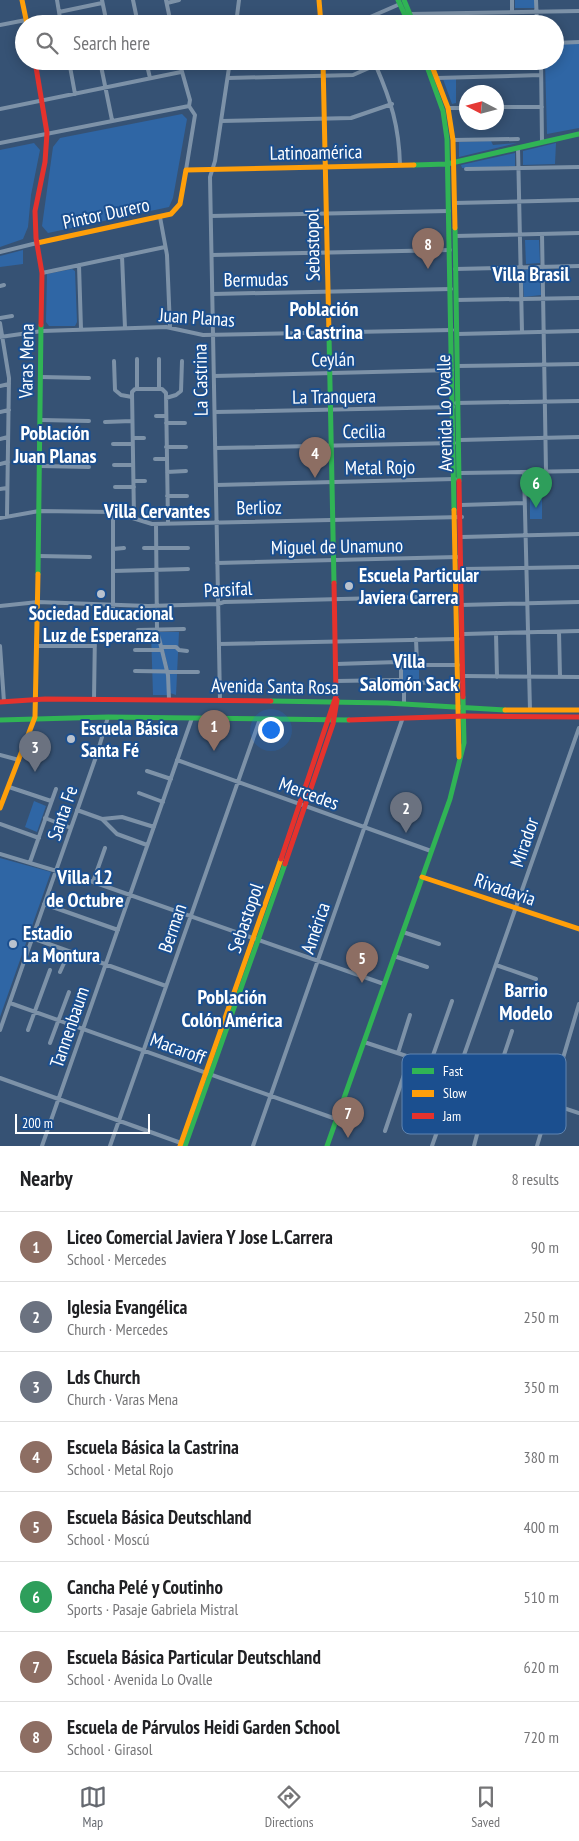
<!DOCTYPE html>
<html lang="en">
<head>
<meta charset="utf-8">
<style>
  :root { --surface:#fff; --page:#f6f6f6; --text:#202124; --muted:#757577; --line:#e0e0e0; --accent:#656970 }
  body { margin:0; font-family:"PT Sans Narrow",sans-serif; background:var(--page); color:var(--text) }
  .compass { position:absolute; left:459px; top:85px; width:45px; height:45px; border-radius:50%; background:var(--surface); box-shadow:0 2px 12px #0003; rotate:276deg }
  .scale { position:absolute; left:15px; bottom:12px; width:135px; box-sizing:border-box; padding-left:5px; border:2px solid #fff; border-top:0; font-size:14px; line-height:18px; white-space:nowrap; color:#fff; -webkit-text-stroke:4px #1b4f8f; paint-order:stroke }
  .you { position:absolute; left:270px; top:729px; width:18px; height:18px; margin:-12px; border:4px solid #fff; border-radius:50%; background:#1a73e8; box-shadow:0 0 0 8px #1a73e833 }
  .badge { display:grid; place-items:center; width:32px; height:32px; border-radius:50%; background:var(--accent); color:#fff; font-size:16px; font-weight:700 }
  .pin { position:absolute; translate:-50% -41px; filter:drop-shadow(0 1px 2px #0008) }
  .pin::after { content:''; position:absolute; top:26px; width:18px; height:15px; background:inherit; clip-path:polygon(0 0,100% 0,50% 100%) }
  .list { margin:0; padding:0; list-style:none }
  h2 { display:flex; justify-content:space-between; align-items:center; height:65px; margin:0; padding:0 20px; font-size:21px }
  h2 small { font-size:16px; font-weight:400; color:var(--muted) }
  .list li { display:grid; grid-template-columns:32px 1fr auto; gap:15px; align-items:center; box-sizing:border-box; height:70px; padding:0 20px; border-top:1px solid var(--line) }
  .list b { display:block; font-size:19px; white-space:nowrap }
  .list p { margin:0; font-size:16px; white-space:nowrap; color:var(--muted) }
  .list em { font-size:16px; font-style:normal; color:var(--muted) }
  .icon { flex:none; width:28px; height:28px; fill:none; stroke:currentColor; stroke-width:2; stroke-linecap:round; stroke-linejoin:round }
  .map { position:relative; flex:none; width:579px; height:1146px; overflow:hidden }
  .search { position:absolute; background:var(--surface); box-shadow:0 2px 12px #0003; left:15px; right:15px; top:15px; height:55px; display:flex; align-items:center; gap:12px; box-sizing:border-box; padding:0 18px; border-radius:28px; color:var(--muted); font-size:19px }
  .sheet { height:625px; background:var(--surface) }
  nav { display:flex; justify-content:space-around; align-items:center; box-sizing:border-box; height:70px; border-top:1px solid var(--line); background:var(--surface); font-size:14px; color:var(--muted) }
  nav a { display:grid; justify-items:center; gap:2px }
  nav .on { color:var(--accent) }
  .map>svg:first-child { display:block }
  .green { fill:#2f66a5 }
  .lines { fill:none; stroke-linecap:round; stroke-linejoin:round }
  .street { stroke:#7d92a8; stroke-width:4 }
  .fast { stroke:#30b455; stroke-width:5 }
  .slow { stroke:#ff9f0a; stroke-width:5 }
  .jam { stroke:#e5322d; stroke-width:5 }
  .poi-dot { fill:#b9c2ce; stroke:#1b4f8f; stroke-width:2 }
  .labels { text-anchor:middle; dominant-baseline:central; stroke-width:4; stroke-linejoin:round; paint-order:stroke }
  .street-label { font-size:19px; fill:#fff; stroke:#1b4f8f }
  .poi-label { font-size:19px; font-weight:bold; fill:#fff; stroke:#1b4f8f; text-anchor:start }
  .neighbourhood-label { font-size:20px; font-weight:bold; fill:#fff; stroke:#1b4f8f }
  .key { fill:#1b4f8f; stroke:#5f84b1; stroke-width:1 }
  .key-label { font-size:14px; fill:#fff }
</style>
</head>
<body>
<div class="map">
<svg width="579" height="1146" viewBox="0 0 579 1146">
  <rect width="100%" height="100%" fill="#365274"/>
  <path class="green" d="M515 0H535V8H515Z
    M555 44H579V128L547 134 545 61H555Z
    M443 79H456V103L452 104Z
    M182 114 187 119 173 198 169 207 48 233 42 226 53 147 60 138Z
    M491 141 493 145 517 143 459 157V142Z
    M34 143 40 150 31 195 28 227 23 239 0 247V150Z
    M556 143 555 164 523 165V151Z
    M515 153V166L462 168 461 165Z
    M525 240H539L540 263 526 264Z
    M23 250V264L0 267V256Z
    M539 268 541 295 524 297 522 270Z
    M72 269 75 271 77 322 75 326H49L46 322 47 274Z
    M543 475 544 495 528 496 527 476Z
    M530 497H542V519H530Z
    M144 507H163V517L145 518Z
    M151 632H156L167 675V695H153Z
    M159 632H179L176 695 170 693V674Z
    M402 664 419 667V682L404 681 402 678Z
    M34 801 46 806 37 832 25 827Z
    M0 858 51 872 0 1017Z"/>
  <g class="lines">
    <path class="street" d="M57 0 61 24
      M102 0 107 24
      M133 0 138 24
      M166 0 171 24
      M512 0V12
      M536 0 537 24
      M167 3 179 0
      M59 12 102 3
      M410 14 579 11
      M150 24 170 20
      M236 24 239 0
      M354 24 400 4
      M0 25 26 20
      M555 43 579 42
      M69 61 75 94
      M100 61 112 120
      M146 61 150 78
      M179 61 190 100 189 106
      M541 61 542 142
      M376 66C391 101 399 126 400 165
      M228 78 353 75 385 61
      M437 78 541 75
      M496 107H542
      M448 108H466
      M0 109 181 72
      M221 121 351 118 392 104
      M453 140 518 139
      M0 143 189 106
      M518 148 522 332
      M466 169 579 167
      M186 170 195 115 189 106
      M454 203 579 200
      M211 216 449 211
      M160 217 167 255 170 327
      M542 234 546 471
      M455 236 579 233
      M0 252 37 243
      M212 255 450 250
      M122 256 125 328
      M79 265 81 329
      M455 269 579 266
      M42 273 165 247
      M0 286 4 285
      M213 294 451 289
      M456 300 579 298
      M0 318 12 316
      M0 323 9 378 7 516
      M457 334 579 331
      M0 337 42 331 166 327 203 335 452 330
      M137 359V389
      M159 359V389
      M114 361 115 390 121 395 132 397
      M458 366 579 364
      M214 376 452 370
      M41 377 89 378
      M0 386 9 384
      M166 398 176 395 181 391 182 361
      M456 403 579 401
      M0 412 9 410
      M215 412 453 407
      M156 416H166
      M41 420 89 421
      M105 422 132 421
      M166 423H185
      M133 438H144
      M0 439 8 437
      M460 440 579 437
      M113 444H133
      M166 447H186
      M215 448 454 443
      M155 459H167
      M0 464 8 462
      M114 465H133
      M40 466 89 467
      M167 472 186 471
      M524 472 530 710
      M461 473 579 471
      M134 481H145
      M216 485 455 479
      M115 487H134
      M0 489 7 488
      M167 496H187
      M461 505 525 503
      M0 518 39 511 113 512 152 524 462 517
      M134 518 132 392 135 389H162L166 393 168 523
      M156 524 157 630 168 675 169 699
      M462 537 579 534
      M144 548H188
      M113 549 124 548
      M39 556 90 557
      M217 563 457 557
      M463 569 579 567
      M113 571 188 569
      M460 605 579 602
      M0 606 38 602 148 606 218 604 224 602 457 596
      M113 619V512
      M138 630 184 629
      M559 632 560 677
      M496 633 497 677
      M464 634 579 631
      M416 639 417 664
      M219 644 458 639
      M0 646 4 702
      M38 646H95
      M161 647H176L179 650 187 651
      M135 650H162
      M401 663V682
      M336 664 398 662 421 665H458
      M135 671 198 672
      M465 676 579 677
      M336 681 399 680 404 683 459 682
      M94 699 95 631
      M220 700 210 177 215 161 230 61
      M404 704V683
      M0 755 19 760
      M177 760 431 851
      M147 771 171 779
      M9 787 51 801
      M139 793 163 802
      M77 810 102 819 122 817 154 827
      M45 818 71 828
      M102 819 117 834 147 845
      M0 824 39 838
      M0 854 93 882 384 984
      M30 862 56 789
      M93 882 105 848
      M44 904 118 930
      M403 932 439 944
      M32 938 166 986
      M394 956 427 967
      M496 965 536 979
      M60 972 69 952
      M10 1003 336 1119
      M0 1030 97 754 108 717
      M28 1030 50 970
      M364 1042 579 1113
      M50 1043 69 992
      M398 1053 410 1015
      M430 1064 452 1001
      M0 1078 181 1143
      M494 1085 512 1031
      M385 1131 410 1057
      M42 1146 192 718
      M110 1146 260 719
      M253 1146 402 720
      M432 1146 579 728
      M474 1146 490 1084
      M537 1146 579 1004"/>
    <path class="fast" d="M398 0 409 24
      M404 0 414 24
      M425 61 443 111 447 139 454 510
      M414 165 447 164 579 134
      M455 228 459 481
      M329 335 334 583
      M38 574 41 325
      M271 701 387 703 505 710
      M0 720 108 717 349 720
      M185 1146 285 864
      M327 1146 450 799 464 743 463 697"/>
    <path class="slow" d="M22 0 27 24
      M319 0 321 24
      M323 61 329 335
      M430 61 448 108 453 140 455 228
      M37 243 171 214 180 204 186 170 414 165
      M454 510 459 757
      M505 710H579
      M0 808 35 717 38 574
      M422 877 579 929
      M180 1146 281 859"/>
    <path class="jam" d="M35 61 47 133 45 162 35 211 36 238 42 273 41 325
      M459 481 463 697
      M0 702 45 699 271 701
      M349 720 465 716 579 717
      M281 859 336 696 334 583
      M285 864 333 724 337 700"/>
  </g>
  <g class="poi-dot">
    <circle cx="349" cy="586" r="5"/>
    <circle cx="101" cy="594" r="5"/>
    <circle cx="71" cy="739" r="5"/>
    <circle cx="13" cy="944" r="5"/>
  </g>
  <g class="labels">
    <g class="street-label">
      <text transform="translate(316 152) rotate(-1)">Latinoamérica</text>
      <text transform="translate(106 213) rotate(-12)">Pintor Durero</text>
      <text transform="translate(312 245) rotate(-91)">Sebastopol</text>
      <text transform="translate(256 279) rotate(-1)">Bermudas</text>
      <text transform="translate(197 317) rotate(4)">Juan Planas</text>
      <text transform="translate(333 359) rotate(-1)">Ceylán</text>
      <text transform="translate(26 361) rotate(-89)">Varas Mena</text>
      <text transform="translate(200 380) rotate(-91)">La Castrina</text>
      <text transform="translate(334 396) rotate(-1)">La Tranquera</text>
      <text transform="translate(444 413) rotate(-91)">Avenida Lo Ovalle</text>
      <text transform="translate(364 431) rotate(-1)">Cecilia</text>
      <text transform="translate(380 467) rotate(-1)">Metal Rojo</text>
      <text transform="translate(259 507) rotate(-1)">Berlioz</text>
      <text transform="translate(337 546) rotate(-1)">Miguel de Unamuno</text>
      <text transform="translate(228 589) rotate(-3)">Parsifal</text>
      <text transform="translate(275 686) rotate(1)">Avenida Santa Rosa</text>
      <text transform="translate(309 793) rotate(20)">Mercedes</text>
      <text transform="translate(62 813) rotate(-71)">Santa Fe</text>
      <text transform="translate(524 842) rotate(-71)">Mirador</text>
      <text transform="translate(505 889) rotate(19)">Rivadavia</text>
      <text transform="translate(245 918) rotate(-71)">Sebastopol</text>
      <text transform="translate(172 928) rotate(-71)">Berman</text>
      <text transform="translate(315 928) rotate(-71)">América</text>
      <text transform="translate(69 1027) rotate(-71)">Tannenbaum</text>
      <text transform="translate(178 1048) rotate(20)">Macaroff</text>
    </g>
    <g class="poi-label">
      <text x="359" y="575">Escuela Particular<tspan x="359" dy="22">Javiera Carrera</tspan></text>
      <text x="101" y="613" text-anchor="middle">Sociedad Educacional<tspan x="101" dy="22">Luz de Esperanza</tspan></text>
      <text x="81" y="728">Escuela Básica<tspan x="81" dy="22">Santa Fé</tspan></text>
      <text x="23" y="933">Estadio<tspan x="23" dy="22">La Montura</tspan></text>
    </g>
    <g class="neighbourhood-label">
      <text x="531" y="274">Villa Brasil</text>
      <text x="324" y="309">Población<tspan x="324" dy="23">La Castrina</tspan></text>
      <text x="55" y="433">Población<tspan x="55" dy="23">Juan Planas</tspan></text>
      <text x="157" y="511">Villa Cervantes</text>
      <text x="409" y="661">Villa<tspan x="409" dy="23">Salomón Sack</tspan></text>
      <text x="85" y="877">Villa 12<tspan x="85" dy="23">de Octubre</tspan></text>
      <text x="526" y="990">Barrio<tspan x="526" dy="23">Modelo</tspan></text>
      <text x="232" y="997">Población<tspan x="232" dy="23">Colón América</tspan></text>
    </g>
  </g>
  <rect x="402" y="1054" width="164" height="80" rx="8" class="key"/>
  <rect x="412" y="1068" width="22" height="6" fill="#30b455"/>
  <rect x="412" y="1090" width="22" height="7" fill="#ff9f0a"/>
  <rect x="412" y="1113" width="22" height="6" fill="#e5322d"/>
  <g class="key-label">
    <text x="443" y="1076">Fast</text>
    <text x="443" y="1098">Slow</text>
    <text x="443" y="1121">Jam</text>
  </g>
</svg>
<svg class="compass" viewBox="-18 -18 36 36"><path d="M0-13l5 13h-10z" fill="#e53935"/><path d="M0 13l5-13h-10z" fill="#757577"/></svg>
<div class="scale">200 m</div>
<div class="you"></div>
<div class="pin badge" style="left:214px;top:751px;background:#8d6e63">1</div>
<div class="pin badge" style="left:406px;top:833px;background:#6b7280">2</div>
<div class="pin badge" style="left:35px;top:772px;background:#6b7280">3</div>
<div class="pin badge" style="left:315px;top:478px;background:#8d6e63">4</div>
<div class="pin badge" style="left:362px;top:983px;background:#8d6e63">5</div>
<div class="pin badge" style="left:536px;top:508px;background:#2e9e5b">6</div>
<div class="pin badge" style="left:348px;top:1138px;background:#8d6e63">7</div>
<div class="pin badge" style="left:428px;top:269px;background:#8d6e63">8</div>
<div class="search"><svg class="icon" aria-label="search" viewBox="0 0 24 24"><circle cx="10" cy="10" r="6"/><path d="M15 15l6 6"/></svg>Search here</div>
</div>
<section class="sheet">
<h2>Nearby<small>8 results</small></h2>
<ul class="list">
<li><span class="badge" style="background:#8d6e63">1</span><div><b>Liceo Comercial Javiera Y Jose L.Carrera</b><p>School · Mercedes</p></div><em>90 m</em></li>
<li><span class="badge" style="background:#6b7280">2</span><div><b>Iglesia Evangélica</b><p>Church · Mercedes</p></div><em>250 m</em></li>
<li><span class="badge" style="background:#6b7280">3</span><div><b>Lds Church</b><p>Church · Varas Mena</p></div><em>350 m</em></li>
<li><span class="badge" style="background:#8d6e63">4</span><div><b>Escuela Básica la Castrina</b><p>School · Metal Rojo</p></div><em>380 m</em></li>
<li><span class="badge" style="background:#8d6e63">5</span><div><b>Escuela Básica Deutschland</b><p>School · Moscú</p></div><em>400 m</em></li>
<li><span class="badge" style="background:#2e9e5b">6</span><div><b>Cancha Pelé y Coutinho</b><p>Sports · Pasaje Gabriela Mistral</p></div><em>510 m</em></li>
<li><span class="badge" style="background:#8d6e63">7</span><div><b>Escuela Básica Particular Deutschland</b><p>School · Avenida Lo Ovalle</p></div><em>620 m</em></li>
<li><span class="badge" style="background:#8d6e63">8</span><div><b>Escuela de Párvulos Heidi Garden School</b><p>School · Girasol</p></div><em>720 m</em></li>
</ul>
</section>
<nav>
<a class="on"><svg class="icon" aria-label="map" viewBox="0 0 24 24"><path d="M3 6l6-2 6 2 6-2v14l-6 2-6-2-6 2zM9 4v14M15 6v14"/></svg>Map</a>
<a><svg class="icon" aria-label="directions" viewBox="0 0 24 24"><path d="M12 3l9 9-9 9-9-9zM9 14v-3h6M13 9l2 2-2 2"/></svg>Directions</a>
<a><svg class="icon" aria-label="saved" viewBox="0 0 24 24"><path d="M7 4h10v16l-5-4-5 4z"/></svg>Saved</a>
</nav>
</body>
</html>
